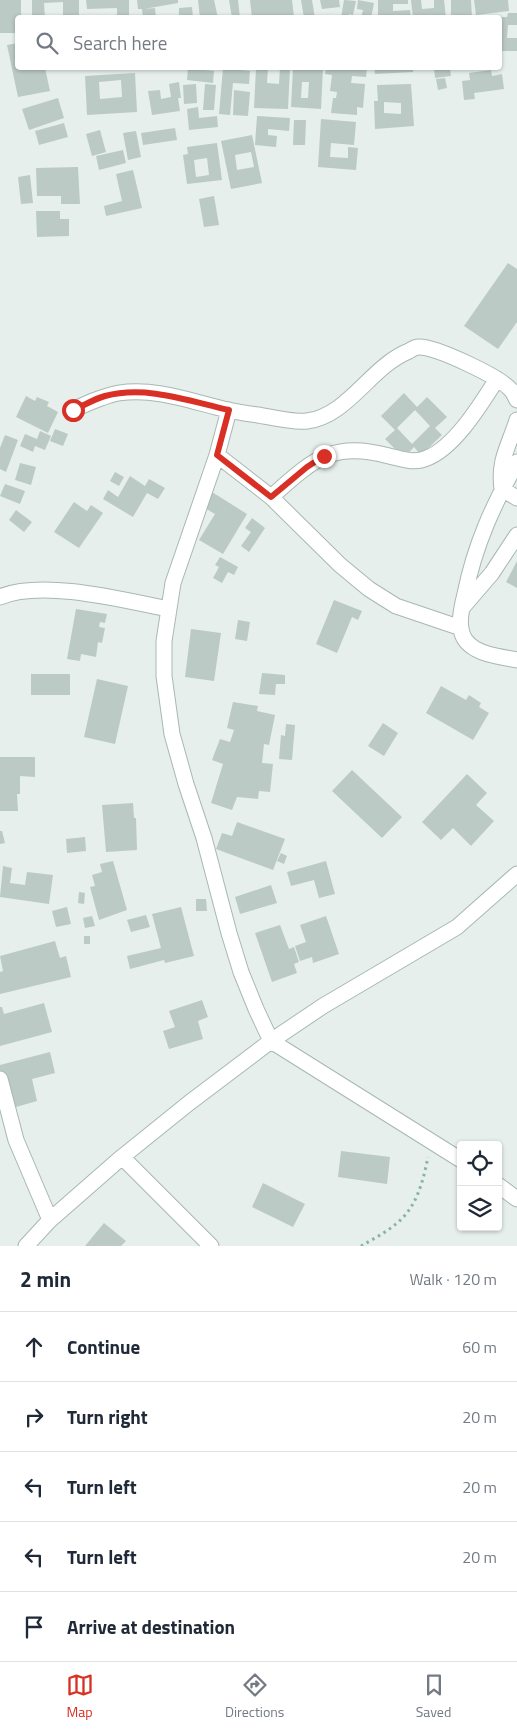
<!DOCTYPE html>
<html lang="en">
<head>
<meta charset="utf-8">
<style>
  :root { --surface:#fff; --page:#f6f6f7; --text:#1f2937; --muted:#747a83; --line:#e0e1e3; --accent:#d93025 }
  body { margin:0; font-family:"Titillium Web",sans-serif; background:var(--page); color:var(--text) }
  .controls { position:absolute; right:15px; bottom:15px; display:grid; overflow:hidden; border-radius:5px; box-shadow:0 1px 4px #0004 }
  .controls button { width:45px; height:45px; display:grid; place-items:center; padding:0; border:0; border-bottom:1px solid var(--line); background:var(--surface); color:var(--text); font:25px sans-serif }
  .stop { position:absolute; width:15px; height:15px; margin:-11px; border:4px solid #d93025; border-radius:50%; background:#fff }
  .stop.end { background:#d93025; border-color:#fff; box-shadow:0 1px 5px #0008 }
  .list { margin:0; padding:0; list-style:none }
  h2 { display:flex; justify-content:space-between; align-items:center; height:65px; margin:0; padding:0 20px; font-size:21px }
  h2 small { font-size:16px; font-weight:400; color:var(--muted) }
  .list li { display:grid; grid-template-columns:32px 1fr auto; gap:15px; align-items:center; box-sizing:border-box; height:70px; padding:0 20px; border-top:1px solid var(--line) }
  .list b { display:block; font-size:19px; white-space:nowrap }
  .list em { font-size:16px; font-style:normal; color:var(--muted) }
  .icon { flex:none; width:28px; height:28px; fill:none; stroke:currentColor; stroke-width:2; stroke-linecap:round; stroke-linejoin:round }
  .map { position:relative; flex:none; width:517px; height:1246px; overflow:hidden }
  .search { position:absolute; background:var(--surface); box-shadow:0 1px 4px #0004; left:15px; right:15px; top:15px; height:55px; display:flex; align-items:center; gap:12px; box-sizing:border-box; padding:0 18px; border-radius:5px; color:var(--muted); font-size:19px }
  .sheet { height:415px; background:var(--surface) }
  nav { display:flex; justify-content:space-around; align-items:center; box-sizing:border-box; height:70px; border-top:1px solid var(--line); background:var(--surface); font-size:14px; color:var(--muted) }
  nav a { display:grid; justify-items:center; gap:2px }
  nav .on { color:var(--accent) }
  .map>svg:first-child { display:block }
  .building { fill:#bbcac4; fill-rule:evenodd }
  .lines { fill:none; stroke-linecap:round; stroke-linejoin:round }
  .minor-casing { stroke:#a8b8b2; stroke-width:17 }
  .path { stroke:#86b3a5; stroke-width:3; stroke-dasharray:2.5 4; stroke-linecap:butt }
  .minor { stroke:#fff; stroke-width:15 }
  .route { stroke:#d93025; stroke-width:6 }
</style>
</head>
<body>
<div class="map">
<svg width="517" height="1246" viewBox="0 0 517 1246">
  <rect width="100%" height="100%" fill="#e6efeb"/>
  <path class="building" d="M0 0H21V18H18V33H0Z
    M32 0H79V18H63V2L44 3 45 18H32Z
    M86 0H129V18H117V8L87 9Z
    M137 0H178V3L144 9 155 8 156 18H143L142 9H138Z
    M198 0H214L218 18H200Z
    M229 0H238L240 18H232Z
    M250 0H292L294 17 252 18Z
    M301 0H312L315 18H304Z
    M320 0H339L340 7 322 9Z
    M344 0 356 1 353 15 349 14 348 18H341Z
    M358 0 374 3 371 18H361L363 10 357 9Z
    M378 0H408V4H393V11L410 10 411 18H378Z
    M411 0H421L422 9 434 8V0H444L446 18H413Z
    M451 0H471L472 18H451Z
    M474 0H508L509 11 476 15Z
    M192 7 193 18H179V8Z
    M508 13H517V25H508L507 38H517V51H500V17H507Z
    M18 43V68H27L28 69 45 68 50 91 18 97 7 45Z
    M188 68 214 71 213 83 187 80Z
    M223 68H241V70L250 71 249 84 233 83 230 115 219 114Z
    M256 68H268L267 83 279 84 280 68H290L288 109 254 108Z
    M293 68H323L321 109 291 107ZM302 82H309L308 98H301Z
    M326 68H367L366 77 352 76 351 83 365 84 363 108 357 107V115L331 113 333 98H336L337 92 330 91 332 75 325 74Z
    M374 68H413V72L375 74Z
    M434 68H450L451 76 435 78Z
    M491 70 492 76 502 74 504 89 474 93 475 99 464 100 462 81 470 80 469 73Z
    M135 73 137 112 87 115 85 76ZM121 80 122 97 100 99 99 82Z
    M445 78 447 88 438 90 436 79Z
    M179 82 181 98H178L180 111 152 115 148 91 160 90 161 99 171 97 169 84Z
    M196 84 197 103 184 104 183 85Z
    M205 84 216 85 214 110H203Z
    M411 84 414 126 375 129 374 101H378L377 85ZM384 102 401 103V114L384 113Z
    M234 90 250 92 248 116 233 115Z
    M58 98 64 118 29 130 22 109Z
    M198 107 199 118 217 116 218 127 189 130 187 109Z
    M257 116 290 118 289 131 268 129V135L277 136 276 147 255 145Z
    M321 119 356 122 354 145 331 143 330 157 348 158V147L358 148 356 170 318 167Z
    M294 120H306L305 145H293Z
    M64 123 68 137 39 145 35 131Z
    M175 128 177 140 143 145 141 133Z
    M100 130 106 152 92 156 86 134Z
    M136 131 141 157 128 160 123 133Z
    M252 135 262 183 231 189 221 141ZM251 152 254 167 237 170 235 155Z
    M217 143 222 180 187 184 183 155 188 154 187 147ZM207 158 209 175 196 177 194 160Z
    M123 150 126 163 99 170 96 156Z
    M78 167 80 204H61V196H37L36 168Z
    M133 170 142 208 106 216 104 206 122 201 116 174Z
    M30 175 33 203 21 204 18 177Z
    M214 196 219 225 204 227 199 199Z
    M36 211H60V219H69V236L37 237Z
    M508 263 517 269V322L498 349 464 326Z
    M404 393 417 407 427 397 447 417 435 428 442 435 421 455 414 447 404 458 385 439 395 430 381 416ZM415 410 430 426 412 444 397 428Z
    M26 396 35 401 37 397 49 402 47 406 58 412 48 433 16 417Z
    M55 429 68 434 63 446 50 441Z
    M40 431 51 436 45 450 35 446 33 452 20 446 25 434 37 439Z
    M5 435 18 440 6 472 0 469V448Z
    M20 463 36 467 31 485 15 480Z
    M115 472 124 477 119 486 110 481Z
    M130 476 145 486 149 479 165 488 158 499 147 493 133 517 103 499 108 490 118 497Z
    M5 484 25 491 20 504 0 496Z
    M212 492 247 514 223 554 199 540 215 514 203 507Z
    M74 502 87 511 91 505 103 513 79 548 54 532Z
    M16 510 32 522 24 532 9 520Z
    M252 518 265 528 249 552 241 546 251 532 245 528Z
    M220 557 238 567 234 575 228 572 222 583 213 578 219 567 215 565Z
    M517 561V588L506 582Z
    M334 600 362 611 358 620 352 617 337 653 316 644Z
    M76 609 107 614 105 623 100 622 99 627 105 628 102 643 98 642 96 657 81 654 80 661 67 659Z
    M238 620 250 622 247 641 235 639Z
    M191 629 221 633 214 681 185 677Z
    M262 673 285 675V684H276L275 695 259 694Z
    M31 674H70V695H31Z
    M97 679 128 686 115 744 84 737Z
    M441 686 466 700 469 695 481 703 479 707 489 713 473 740 426 713Z
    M233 702 258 706 257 711 275 715 269 745 264 744 262 763 273 764 270 792 259 791 258 799 237 797 232 810 211 803 223 764 212 760 220 739 230 742 234 730 227 728Z
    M383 723 398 733 384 756 368 746Z
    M286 724 295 725 292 760 279 759 281 735 285 736Z
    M0 757H35V777L20 776V794H17L18 811H0Z
    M352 770 402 817 382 838 332 791Z
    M467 774 487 793 476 805 494 821 471 846 453 828 441 840 422 822Z
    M133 803 134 818H136L137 850 106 852 102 805Z
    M237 822 285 839 273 870 216 849 222 833 232 836Z
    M0 831H2L5 843 0 844Z
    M85 837 86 851 67 853 66 839Z
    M281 853 287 856 284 864 277 861Z
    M113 861 127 910 99 920 90 887 95 886 92 875 102 872 100 864Z
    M326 861 335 894 319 898 314 880 291 886 287 872Z
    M3 866 12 868 10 883 25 885 27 872 53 875 49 904 0 897Z
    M271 885 277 903 240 914 235 897Z
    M79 892 85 893 84 904 78 903Z
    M196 899H206L207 911H196Z
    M67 907 71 924 56 927 52 911Z
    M181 907 194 956 165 963 164 960 130 969 127 956 161 948 152 914Z
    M146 915 150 927 131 932 127 920Z
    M92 916 95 926 85 928 83 918Z
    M326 916 339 954 313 963 312 957 300 961 295 946 306 942 300 925Z
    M280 925 289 949 294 947 299 962 294 964 297 973 272 982 255 933Z
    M84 936H90V944H84Z
    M55 941 60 958 66 956 71 977 0 994V972L3 971 0 956Z
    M202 1000 208 1017 198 1021 203 1039 169 1049 163 1031 175 1027 169 1011Z
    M44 1003 52 1032 0 1046V1007H2L4 1014Z
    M50 1052 55 1073 32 1079 37 1101 9 1109 0 1075V1065Z
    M341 1151 390 1157 387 1184 338 1177Z
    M263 1183 305 1204 293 1227 252 1207Z
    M104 1223 126 1241 121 1246H85Z"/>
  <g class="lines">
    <g class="minor-casing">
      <path id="minor" d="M73 410C88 403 103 396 119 393 155 387 193 402 228 410 238 412 248 414 258 415 270 417 295 423 307 421 348 416 371 366 409 351 412 349 416 347 419 347 437 347 500 377 511 390 514 393 515 397 517 400
        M229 410 217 455 173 583 164 641V676L172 734 186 784 204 838 229 933 241 972 256 1009 271 1041 461 1160
        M517 420C509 446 498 460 502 489L517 498
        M217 455 271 497 340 565 369 589 396 606 461 628
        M517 462C493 506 475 544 465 594 461 610 455 633 470 645 481 655 502 657 517 660
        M271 497C313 460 332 440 389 456 402 459 414 464 427 458 455 447 481 404 497 379
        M0 597C42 579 123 600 168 609
        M462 608 492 573 517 535
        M0 1079 16 1140 50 1220
        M122 1157 211 1246
        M498 1185 517 1199
        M26 1246 50 1220 122 1157 189 1103 271 1041 323 1006 457 927 517 874"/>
    </g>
    <path class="path" d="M361 1246C373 1239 387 1232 397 1223 417 1207 423 1181 428 1157"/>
    <use href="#minor" class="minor"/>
  </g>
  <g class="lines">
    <path class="route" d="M73 410C83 406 94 399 105 396 146 385 189 401 229 410L217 455 271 497 307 467 324 456"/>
  </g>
</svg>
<div class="controls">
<button><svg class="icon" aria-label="locate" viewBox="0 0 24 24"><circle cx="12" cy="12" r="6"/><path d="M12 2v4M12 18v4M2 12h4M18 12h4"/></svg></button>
<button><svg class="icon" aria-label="layers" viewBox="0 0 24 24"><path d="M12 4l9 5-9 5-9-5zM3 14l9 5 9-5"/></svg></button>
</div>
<div class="stop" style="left:73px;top:410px"></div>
<div class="stop end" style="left:324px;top:456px"></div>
<div class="search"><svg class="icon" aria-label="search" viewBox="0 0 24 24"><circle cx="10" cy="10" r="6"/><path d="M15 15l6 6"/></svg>Search here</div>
</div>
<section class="sheet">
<h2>2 min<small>Walk · 120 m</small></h2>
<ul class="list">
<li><svg class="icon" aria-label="ahead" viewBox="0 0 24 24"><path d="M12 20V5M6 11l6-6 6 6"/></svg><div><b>Continue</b></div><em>60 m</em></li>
<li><svg class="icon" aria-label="right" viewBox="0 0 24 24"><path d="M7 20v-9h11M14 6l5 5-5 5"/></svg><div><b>Turn right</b></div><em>20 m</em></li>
<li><svg class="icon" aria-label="left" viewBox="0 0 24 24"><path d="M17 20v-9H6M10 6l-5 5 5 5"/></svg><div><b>Turn left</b></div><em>20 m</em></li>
<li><svg class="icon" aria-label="left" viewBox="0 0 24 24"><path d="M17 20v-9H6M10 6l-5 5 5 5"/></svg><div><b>Turn left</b></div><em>20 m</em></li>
<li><svg class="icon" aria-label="arrive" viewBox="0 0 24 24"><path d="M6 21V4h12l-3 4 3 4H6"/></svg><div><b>Arrive at destination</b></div></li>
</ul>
</section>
<nav>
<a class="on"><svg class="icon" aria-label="map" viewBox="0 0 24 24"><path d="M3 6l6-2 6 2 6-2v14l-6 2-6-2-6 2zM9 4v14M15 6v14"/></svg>Map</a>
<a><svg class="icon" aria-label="directions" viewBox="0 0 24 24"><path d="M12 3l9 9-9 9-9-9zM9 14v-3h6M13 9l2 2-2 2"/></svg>Directions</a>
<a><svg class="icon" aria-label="saved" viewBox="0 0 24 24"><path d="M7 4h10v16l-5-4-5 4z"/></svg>Saved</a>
</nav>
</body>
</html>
